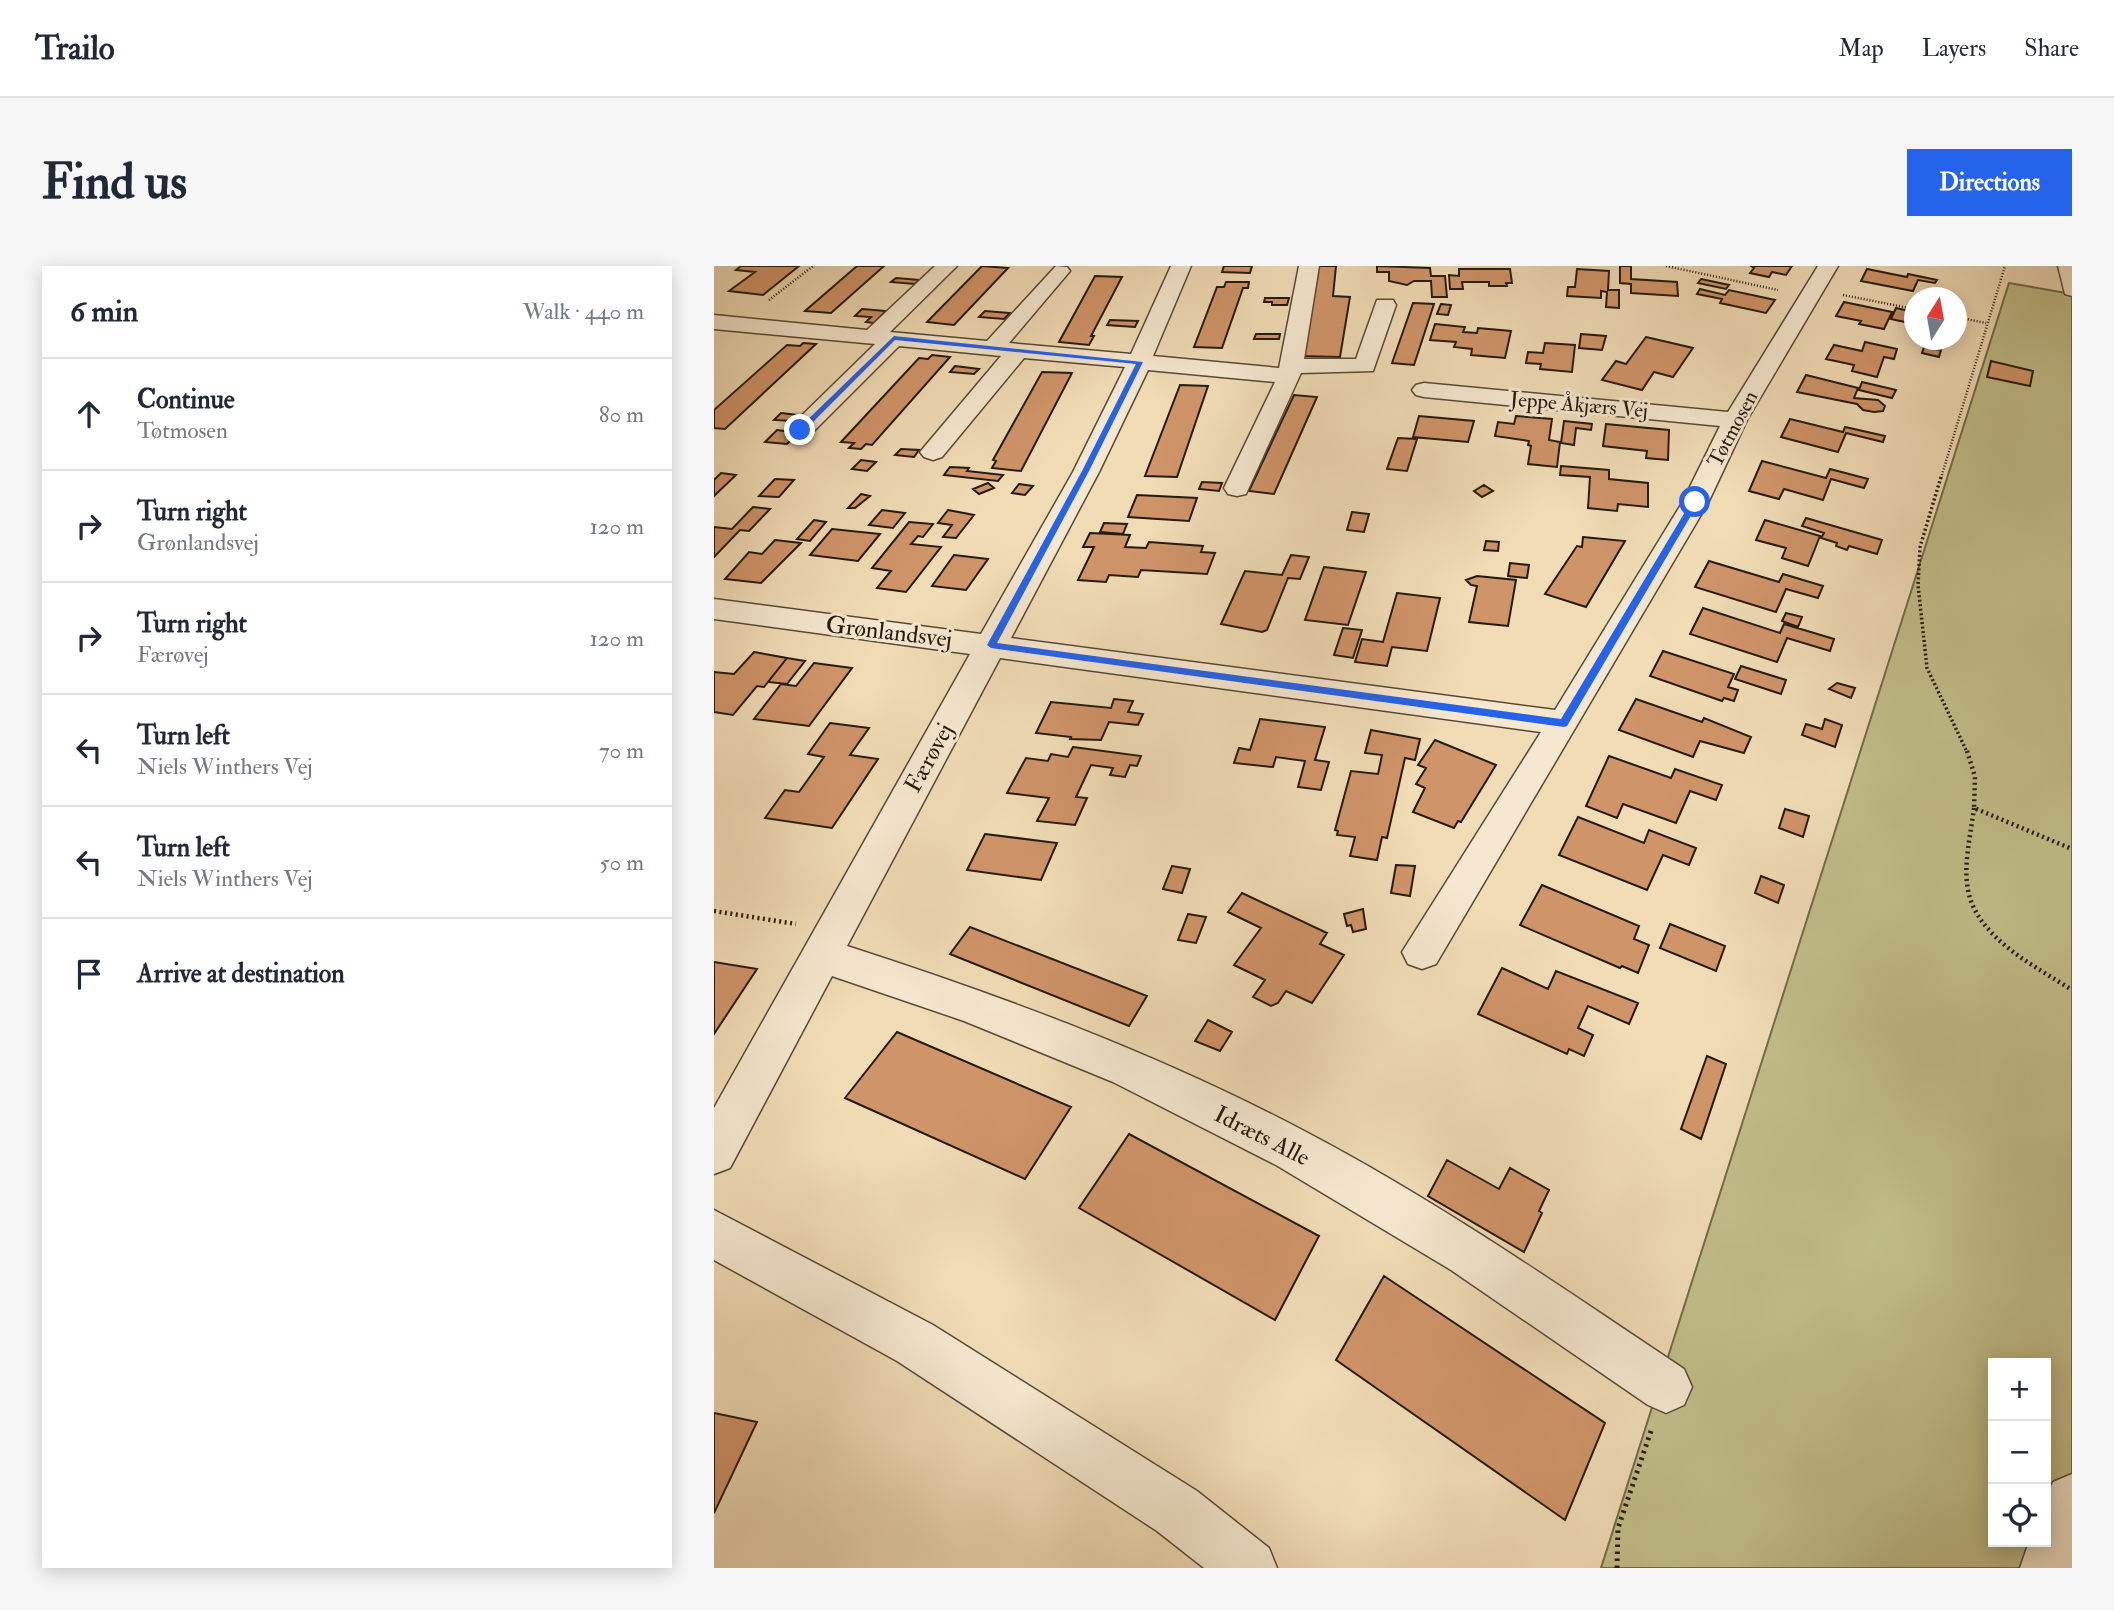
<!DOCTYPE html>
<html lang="en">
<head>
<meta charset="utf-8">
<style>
  :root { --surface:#fff; --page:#f6f6f7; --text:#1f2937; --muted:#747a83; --line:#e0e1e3; --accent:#2563eb }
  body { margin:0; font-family:"IM FELL Double Pica",serif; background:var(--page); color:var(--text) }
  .controls { position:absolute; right:21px; bottom:21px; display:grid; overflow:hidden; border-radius:0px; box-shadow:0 4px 18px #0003 }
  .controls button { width:63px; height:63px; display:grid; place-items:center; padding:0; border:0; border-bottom:2px solid var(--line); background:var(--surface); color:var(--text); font:35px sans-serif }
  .compass { position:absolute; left:1190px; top:21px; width:63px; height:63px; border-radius:50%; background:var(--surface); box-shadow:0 4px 18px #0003; rotate:11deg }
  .stop { position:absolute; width:21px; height:21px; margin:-16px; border:5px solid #2563eb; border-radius:50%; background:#fff }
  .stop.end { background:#2563eb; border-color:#fff; box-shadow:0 2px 7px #0008 }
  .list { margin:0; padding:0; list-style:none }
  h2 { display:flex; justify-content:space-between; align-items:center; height:91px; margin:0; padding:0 28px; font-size:30px }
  h2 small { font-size:23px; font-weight:400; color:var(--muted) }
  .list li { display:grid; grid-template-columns:46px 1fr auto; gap:21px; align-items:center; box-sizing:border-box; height:112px; padding:0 28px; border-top:2px solid var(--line) }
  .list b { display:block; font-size:26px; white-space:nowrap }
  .list p { margin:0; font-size:23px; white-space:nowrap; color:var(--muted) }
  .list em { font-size:23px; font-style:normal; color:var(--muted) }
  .icon { flex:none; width:38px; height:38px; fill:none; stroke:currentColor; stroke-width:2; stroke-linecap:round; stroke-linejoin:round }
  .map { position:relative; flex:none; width:1358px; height:1302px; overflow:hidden; border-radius:0px }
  header { display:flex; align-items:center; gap:42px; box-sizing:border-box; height:98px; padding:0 35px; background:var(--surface); border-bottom:2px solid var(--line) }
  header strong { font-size:33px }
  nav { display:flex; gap:38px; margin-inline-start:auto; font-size:24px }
  .intro { display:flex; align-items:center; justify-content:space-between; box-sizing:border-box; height:168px; padding:0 42px }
  h1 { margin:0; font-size:49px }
  .button { padding:18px 32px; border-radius:0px; background:var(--accent); color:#fff; font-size:24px; font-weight:700 }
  main { display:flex; gap:42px; padding:0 42px }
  aside { flex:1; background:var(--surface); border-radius:0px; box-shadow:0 4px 18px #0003 }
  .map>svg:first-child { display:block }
  .green { fill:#c1be89; stroke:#726c4a; stroke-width:2; fill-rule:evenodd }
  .building { fill:#d09469; stroke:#241a0c; stroke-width:2 }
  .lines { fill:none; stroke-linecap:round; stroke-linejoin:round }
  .minor-casing { stroke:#574a36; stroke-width:3 }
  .path-far3 { stroke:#241a0c; stroke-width:2.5; stroke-dasharray:1 2; stroke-linecap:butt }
  .path-far2 { stroke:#241a0c; stroke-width:3.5; stroke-dasharray:2 2.5; stroke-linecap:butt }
  .path-far1 { stroke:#241a0c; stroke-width:4.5; stroke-dasharray:2 3.5; stroke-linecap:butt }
  .path { stroke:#241a0c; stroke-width:5; stroke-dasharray:2.5 4.5; stroke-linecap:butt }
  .minor { fill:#f6e8d0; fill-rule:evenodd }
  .route { fill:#2563eb }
  .labels { text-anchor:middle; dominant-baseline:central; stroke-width:6; stroke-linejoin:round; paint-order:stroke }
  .far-street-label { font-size:21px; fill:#241a0c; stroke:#f6e8d0 }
  .street-label { font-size:24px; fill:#241a0c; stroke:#f6e8d0 }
</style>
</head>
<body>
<header>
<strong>Trailo</strong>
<nav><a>Map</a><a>Layers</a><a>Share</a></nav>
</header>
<div class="intro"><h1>Find us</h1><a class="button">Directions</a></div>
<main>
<aside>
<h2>6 min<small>Walk · 440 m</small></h2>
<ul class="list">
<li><svg class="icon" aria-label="ahead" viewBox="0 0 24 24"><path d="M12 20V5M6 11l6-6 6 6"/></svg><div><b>Continue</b><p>Tøtmosen</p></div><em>80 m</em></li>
<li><svg class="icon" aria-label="right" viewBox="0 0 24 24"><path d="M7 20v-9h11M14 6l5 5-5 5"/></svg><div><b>Turn right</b><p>Grønlandsvej</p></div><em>120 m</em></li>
<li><svg class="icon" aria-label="right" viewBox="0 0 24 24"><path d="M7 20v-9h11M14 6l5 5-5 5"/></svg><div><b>Turn right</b><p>Færøvej</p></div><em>120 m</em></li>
<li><svg class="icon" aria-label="left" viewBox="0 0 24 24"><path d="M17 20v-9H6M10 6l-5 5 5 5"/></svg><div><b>Turn left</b><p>Niels Winthers Vej</p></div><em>70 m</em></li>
<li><svg class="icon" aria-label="left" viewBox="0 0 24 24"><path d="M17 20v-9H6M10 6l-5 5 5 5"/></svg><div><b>Turn left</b><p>Niels Winthers Vej</p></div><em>50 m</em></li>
<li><svg class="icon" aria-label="arrive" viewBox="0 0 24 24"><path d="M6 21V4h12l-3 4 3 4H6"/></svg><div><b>Arrive at destination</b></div></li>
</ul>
</aside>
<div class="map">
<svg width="1358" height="1302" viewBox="0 0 1358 1302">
  <rect width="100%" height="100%" fill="#f1dcb6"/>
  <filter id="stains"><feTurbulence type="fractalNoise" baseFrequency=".00286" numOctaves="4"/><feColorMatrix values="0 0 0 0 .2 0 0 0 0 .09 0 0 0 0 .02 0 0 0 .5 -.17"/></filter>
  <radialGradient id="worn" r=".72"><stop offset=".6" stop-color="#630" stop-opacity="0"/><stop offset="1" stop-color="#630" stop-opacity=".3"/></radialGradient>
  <path class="green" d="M1295 17 1358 28V1302H887ZM1279 1097H1332V1276H1279Z"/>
  <path class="building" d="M27 0H85L49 29 15 25 41 6 22 4Z
    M143 0H170L117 47 91 45Z
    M268 0 294 2 240 59 213 56Z
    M510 0H538L536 7 508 6Z
    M602 0H622L619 30 636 31 626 91 585 90Z
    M663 0 716 2 717 10H731L733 31H718L717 15H700L693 19 675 15V6H663Z
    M906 0H917V13L963 16 964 30 917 27V18L906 17Z
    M1037 0H1078L1072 9 1058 6 1055 11 1036 7 1040 2Z
    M745 3H796L798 17H792L793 20H775V16H748L749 23H736L735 9 745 10Z
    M863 3 895 5 894 24H905V42L892 41 893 26 887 25V32L853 30 854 21H861Z
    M1153 3 1193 11 1194 8 1223 14 1221 17 1204 14 1199 25 1147 15Z
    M381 10 408 11 377 70H380L375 79 345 76Z
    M182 12 206 14 201 18 177 16Z
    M987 13 1015 19 1012 23 984 17Z
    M512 16H535L534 22H529L508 82 480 81 503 21H510Z
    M986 23 1011 29 1015 24 1061 34 1052 47 1006 37 1008 33 983 28Z
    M551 32H575L573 39H558V36H550Z
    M1130 36 1178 46 1170 63 1145 58 1147 55 1122 50Z
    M699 37 720 38 700 99 678 97Z
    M727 38 737 39 734 49 723 48Z
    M1182 42 1200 46V58L1177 53Z
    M148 43 172 45 160 57 152 56 157 51 141 50Z
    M271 45 296 47 290 53 265 51Z
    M396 54 424 55 421 61 393 59Z
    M721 58 751 61 749 66 763 67 764 62 797 65 791 92 757 89 758 83 740 81 742 76 716 74Z
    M542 68H566L565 73H540Z
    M867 68 892 70 888 84 865 82Z
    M932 71 979 82 959 111 940 106 928 124 888 114 902 95 912 98Z
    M1151 76 1183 83 1180 93 1170 91 1163 111 1138 105 1140 99 1112 93 1120 79 1148 85Z
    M89 77 102 78 11 163 0 162V144L73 79 86 80Z
    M831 77 861 79 858 106 826 103 827 98 812 97 814 86 829 87Z
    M1210 81 1227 84 1225 91 1208 87Z
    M218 89 236 91 158 179 152 178 147 183 135 182 140 177 127 176 205 92 214 93Z
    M1277 95 1319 105 1316 120 1273 111Z
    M241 100 265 103 260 108 236 106Z
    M328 106 358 107 307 205 278 202 282 195 279 194Z
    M1092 109 1144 122 1140 132 1164 134 1171 140 1169 145 1160 146 1149 144 1143 138 1083 126Z
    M1148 116 1182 124 1178 132 1145 124Z
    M466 119 494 120 463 211 431 210Z
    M580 129 603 131 560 228 535 225Z
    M67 147 84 149 78 155 60 154Z
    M705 150 760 155 754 176 699 171Z
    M802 150 838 153 835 174 846 176 843 201 814 198 817 180 814 179 815 175 781 170 784 156 800 158Z
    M1076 153 1129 166 1131 161 1171 170 1169 176 1132 167 1124 186 1067 171Z
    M850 155 878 158 877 164 862 162 860 179 847 177Z
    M892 158 955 164 954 194 932 192 933 185 889 180Z
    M63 164 84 167 73 178 51 176Z
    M684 172 703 173 693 205 673 203Z
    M187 183 205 184 200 191 181 189Z
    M147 194 162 196 153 205 138 203Z
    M1048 195 1112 212 1116 203 1154 213 1150 222 1117 213 1109 234 1070 223 1065 233 1035 225Z
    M847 200 895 204V213L934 217V241L904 238 903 245 874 242 876 211 846 209Z
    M236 201 255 202 253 205 289 209 284 215 230 209Z
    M7 207 22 209 0 230V214Z
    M61 213 80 214 65 231 45 230Z
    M488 216 508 217 505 225 485 223Z
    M274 217 280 222 265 228 259 223Z
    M305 218 319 220 311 229 298 227Z
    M770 219 779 225 768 231 760 225Z
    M147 228 156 230 141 242H134Z
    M423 229 483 232 475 255 414 251Z
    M39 241 56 243 35 265 26 264 0 291V261L18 263Z
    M168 244 191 247 179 262 155 259Z
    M234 244 260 249 242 272 229 271 238 259 224 257Z
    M638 246 655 248 650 266 633 264Z
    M1092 252 1168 274 1163 288 1135 280 1133 284 1122 280 1123 277 1107 272 1110 267 1088 260Z
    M100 254 112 256 96 275 83 273Z
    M1051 254 1106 270 1094 300 1068 292 1072 282 1042 274Z
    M195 256 219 258 209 271 204 270 197 278 227 281 192 326 163 322 177 305 158 302Z
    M390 257 413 258 409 268 386 266Z
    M118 263 166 268 144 295 96 289Z
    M376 267 416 269 411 281 432 282 435 276 489 280 487 286 501 287 493 308 427 304 424 311 395 309 392 316 364 314 380 281H369Z
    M869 271 911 275 872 341 831 328 863 280 868 281Z
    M61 274 87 277 47 317 11 313 35 286 48 288Z
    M772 275 785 276 784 285 770 284Z
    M240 289 274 293 252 324 218 320Z
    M577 289 595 291 586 313 574 312 553 364 548 366 507 358 531 305 568 309Z
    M995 295 1065 316 1069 308 1109 320 1104 332 1072 323 1062 346 981 321Z
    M796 297 815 299 813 312 794 310Z
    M610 301 652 306 634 359 591 354Z
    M763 310 802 314 794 360 755 356 763 320 757 319 752 314Z
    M683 327 726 332 713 385 678 381 673 400 641 396 648 373 669 376Z
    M989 342 1066 367 1070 358 1120 373 1116 385 1073 372 1063 396 976 368Z
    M1072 347 1088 351 1084 361 1068 355Z
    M629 362 648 364 639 392 620 389Z
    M949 385 1020 408 1014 421 1024 424 1020 435 1010 432 1008 435 936 410Z
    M40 386 73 392 50 421 43 420 19 449 0 446V406L20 408Z
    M73 392 91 395 73 418 54 416Z
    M100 397 138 402 95 460 40 453 67 418 82 420Z
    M1027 400 1072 414 1067 428 1021 413Z
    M1123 417 1141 422 1137 432 1115 423Z
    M400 433 419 435 414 446 429 448 424 459 395 456 387 474 356 473 357 471 322 467 337 436 397 442Z
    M922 433 988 456 990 452 1037 471 1030 487 986 475 979 491 905 464Z
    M546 453 611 461 601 494 615 496 607 524 584 521 591 495 562 491 559 501 520 497 525 482 536 484Z
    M1111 453 1128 459 1121 481 1088 469 1092 458 1108 463Z
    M116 457 155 462 136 489 164 493 118 562 51 552 71 524 85 526 110 491 94 488Z
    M657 464 706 473 701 494 691 492 673 572 668 571 663 594 636 590 641 571 623 569 624 565 621 564 637 505 664 508 668 489 651 487Z
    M721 474 782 499 747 556 744 555 740 562 699 546 711 522 702 518 712 502 704 499Z
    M359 481 427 490 423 500 416 499 411 511 396 509 399 502 377 499 362 531 373 532 361 559 323 555 335 532 293 527 312 492 334 495 337 488 354 491Z
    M895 490 957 512 961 503 1008 519 1002 534 976 525 962 557 909 538 903 552 872 540Z
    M1071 543 1095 550 1089 571 1065 562Z
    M864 551 930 577 935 564 982 582 975 599 949 589 933 624 845 589Z
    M271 568 343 577 327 614 253 604Z
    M682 599 701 600 696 630 677 627Z
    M458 600 476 603 468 627 449 623Z
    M1047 610 1070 619 1064 637 1041 627Z
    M828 619 925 660 920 673 935 679 924 707 908 700 906 702 806 659Z
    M528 627 613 667 606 678 630 689 598 737 572 725 564 737 557 740 539 731 551 714 520 699 547 662 514 646Z
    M649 643 652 663 639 666 637 659 633 660 630 648Z
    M474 648 492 651 482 677 464 674Z
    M956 658 1011 680 1002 705 946 682Z
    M256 661 433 730 415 760 236 688Z
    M0 696 43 703 0 768Z
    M788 702 834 723 842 705 924 737 915 758 874 740 864 762 879 769 870 790 855 783 853 788 764 748Z
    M494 754 518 766 506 785 481 775Z
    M183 766 357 841 311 913 131 832Z
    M993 790 1012 798 987 873 967 863Z
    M415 868 605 970 561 1054 365 942Z
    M733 894 785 923 796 902 835 924 825 945 828 947 810 986 714 930Z
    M670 1010 891 1157 851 1254 622 1094Z
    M0 1147 43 1156 0 1247Z"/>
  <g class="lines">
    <g class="minor-casing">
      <path id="minor" d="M221 0H243L176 66 273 75 342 0 353 1 356 5 295 77 417 88 457 0H477L439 90 565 102 585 0H605L590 93H642L663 34H679L682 39 659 105 587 107 532 228 523 230 514 228 510 222 561 116 434 104 385 206 297 372 841 444 968 237 1006 160 710 131 702 129 698 124 702 119 710 117 1014 146 1104 0H1124L1033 154 994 237 722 698 708 703 694 698 688 686 827 466 286 392 133 680C291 731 447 789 594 867 725 936 847 1021 970 1103L978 1121 970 1139 952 1147 934 1139 737 1004 562 899 399 816 250 755 118 710 16 902 0 908V842L256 388 0 353V333L267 368 359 206 411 101 310 92 228 191 219 194 210 191 206 186 287 90 185 80 95 170 86 172 77 170 74 165 77 160 161 78 0 63V49L153 64Z
        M1344 0H1358V30L1351 28Z
        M0 944 219 1059 483 1225 555 1282 563 1302H490L443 1265 183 1095 0 994Z
        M1358 1208V1302H1306L1315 1276H1332V1232L1339 1216Z"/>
    </g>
    <path class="path-far3" d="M952 0 1064 24
      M1129 29 1200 43
      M55 34 99 0
      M1242 51 1272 57
      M1227 212 1291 0"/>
    <path class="path-far2" d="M1227 211 1206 281 1204 319 1213 402 1253 486"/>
    <path class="path-far1" d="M1253 485 1261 511 1260 542 1358 583
      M1260 542C1257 568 1249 598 1254 624 1263 672 1321 700 1358 724
      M0 645 82 658"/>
    <path class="path" d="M903 1302 904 1262 938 1162"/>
    <use href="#minor" class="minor"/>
  </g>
  <path class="route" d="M180 70 429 96 375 205 283 377 847 453 977 236 981 234 985 236 853 460 850 461 277 382 273 379 368 205 422 98 181 74 89 166H84V163Z"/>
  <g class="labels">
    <g class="far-street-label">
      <text transform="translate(865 139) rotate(5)">Jeppe Åkjærs Vej</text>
      <text transform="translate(1019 163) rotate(-62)">Tøtmosen</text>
    </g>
    <g class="street-label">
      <text transform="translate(175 366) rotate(7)">Grønlandsvej</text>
      <text transform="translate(215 492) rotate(-61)">Færøvej</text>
      <text transform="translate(548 870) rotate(27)">Idræts Alle</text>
    </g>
  </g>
  <rect width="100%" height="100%" filter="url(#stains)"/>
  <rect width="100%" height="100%" fill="url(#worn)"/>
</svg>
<div class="controls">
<button>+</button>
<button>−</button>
<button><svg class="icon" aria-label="locate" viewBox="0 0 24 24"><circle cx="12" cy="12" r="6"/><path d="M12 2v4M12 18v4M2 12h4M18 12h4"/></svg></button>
</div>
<svg class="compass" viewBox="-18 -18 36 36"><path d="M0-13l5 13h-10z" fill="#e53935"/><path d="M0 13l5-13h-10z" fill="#747a83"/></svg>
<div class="stop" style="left:981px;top:236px"></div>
<div class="stop end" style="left:86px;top:164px"></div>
</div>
</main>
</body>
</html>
